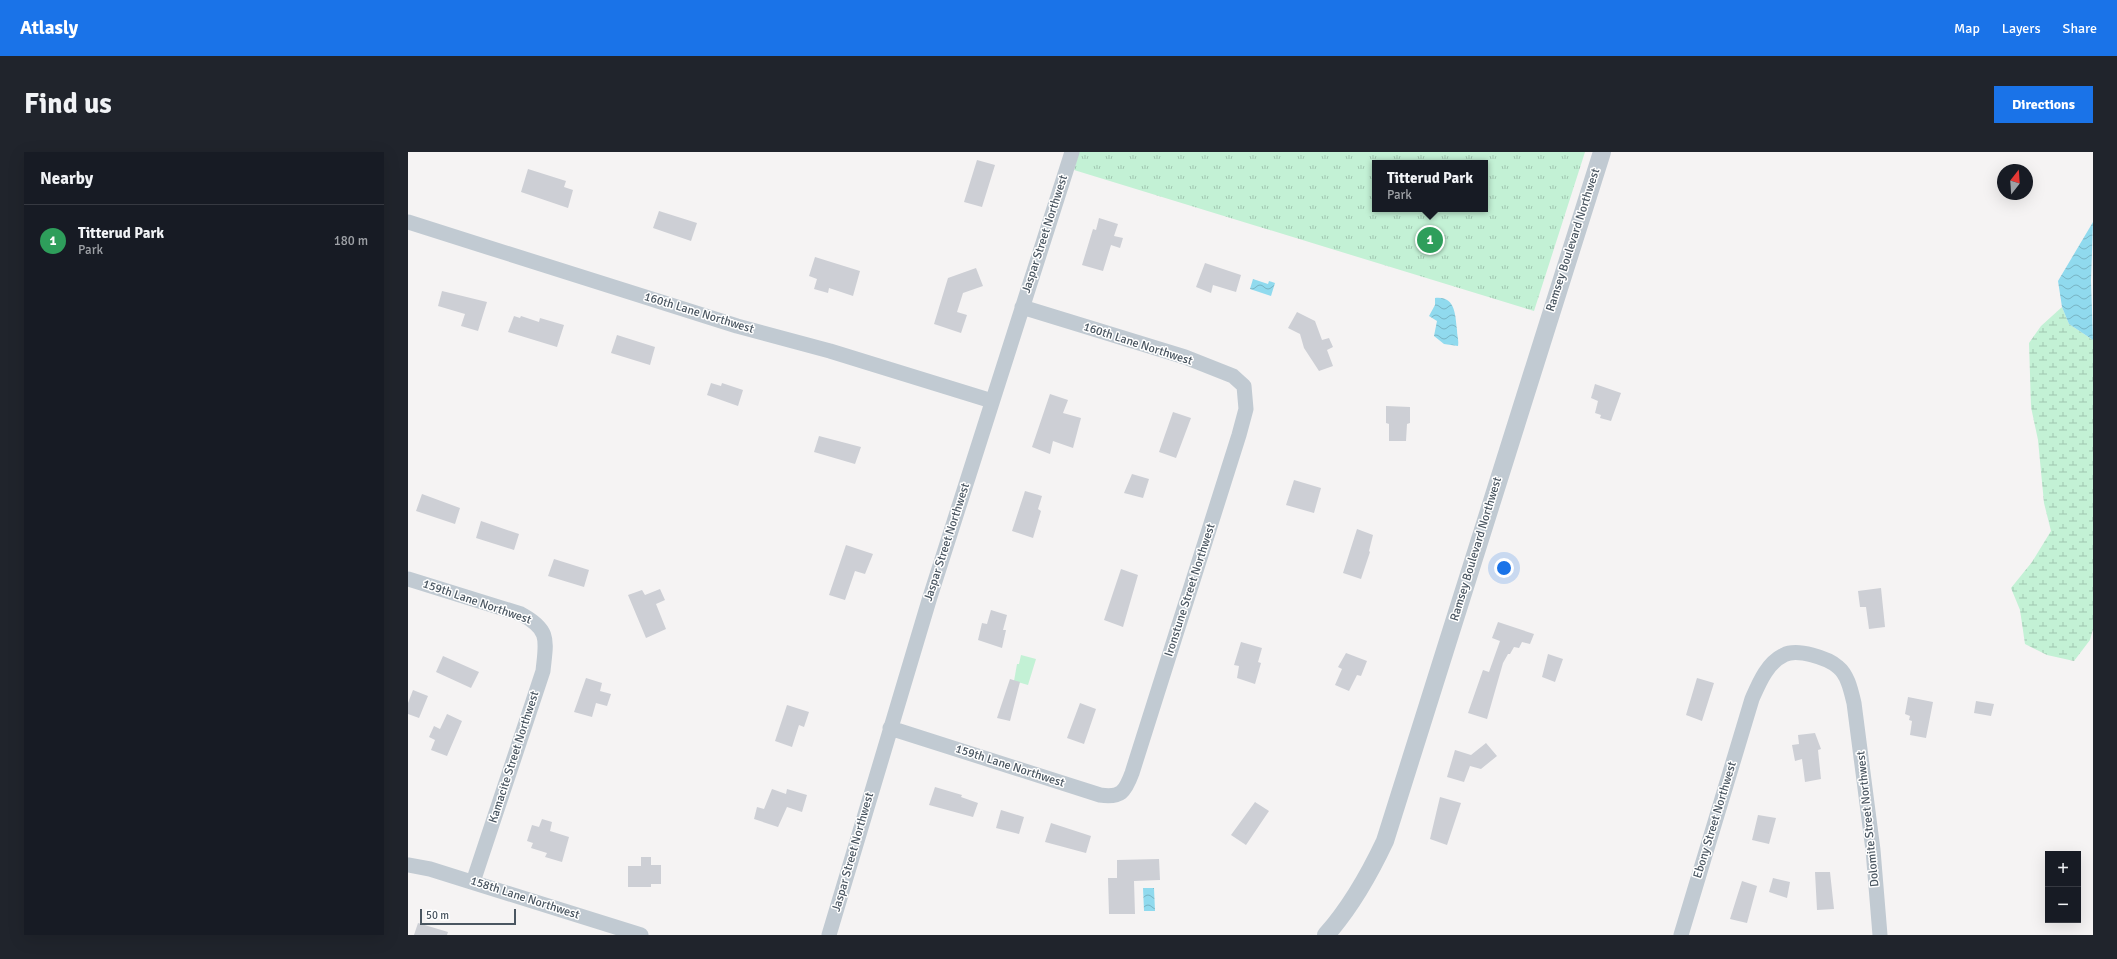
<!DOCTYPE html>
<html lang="en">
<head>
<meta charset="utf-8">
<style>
  :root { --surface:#171b24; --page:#20242c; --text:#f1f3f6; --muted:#9ea1a6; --line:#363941; --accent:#1a73e8 }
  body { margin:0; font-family:Signika,sans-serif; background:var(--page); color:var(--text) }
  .controls { position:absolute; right:12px; bottom:12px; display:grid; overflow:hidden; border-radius:0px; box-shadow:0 4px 16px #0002 }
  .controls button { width:36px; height:36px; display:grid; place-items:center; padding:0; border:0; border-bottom:1px solid var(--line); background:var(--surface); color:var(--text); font:20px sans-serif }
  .compass { position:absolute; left:1589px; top:12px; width:36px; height:36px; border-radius:50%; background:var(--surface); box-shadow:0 4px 16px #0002; rotate:17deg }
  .scale { position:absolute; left:12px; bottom:10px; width:96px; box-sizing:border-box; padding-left:4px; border:2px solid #4a5661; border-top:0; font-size:11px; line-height:14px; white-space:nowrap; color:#4a5661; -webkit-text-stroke:3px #fff; paint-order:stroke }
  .you { position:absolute; left:1096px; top:416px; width:14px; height:14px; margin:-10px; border:3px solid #fff; border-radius:50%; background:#1a73e8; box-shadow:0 0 0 6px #1a73e833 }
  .badge { display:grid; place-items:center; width:26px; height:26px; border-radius:50%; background:var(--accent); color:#fff; font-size:13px; font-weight:700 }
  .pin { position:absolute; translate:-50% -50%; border:2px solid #fff; box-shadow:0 1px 4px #0006 }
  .popup { position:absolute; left:964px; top:8px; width:116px; height:52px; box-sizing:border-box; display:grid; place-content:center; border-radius:0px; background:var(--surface); filter:drop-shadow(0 1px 3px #0005); font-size:13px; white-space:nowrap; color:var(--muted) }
  .popup b { font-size:15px; color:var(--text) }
  .popup::after { content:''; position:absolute; left:50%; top:100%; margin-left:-8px; border:8px solid transparent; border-top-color:var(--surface) }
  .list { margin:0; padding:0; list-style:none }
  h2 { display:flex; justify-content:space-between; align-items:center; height:52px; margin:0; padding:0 16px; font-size:17px }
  h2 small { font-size:13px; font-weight:400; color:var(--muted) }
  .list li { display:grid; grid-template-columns:26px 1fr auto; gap:12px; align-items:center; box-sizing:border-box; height:72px; padding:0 16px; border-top:1px solid var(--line) }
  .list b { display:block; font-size:15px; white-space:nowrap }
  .list p { margin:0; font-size:13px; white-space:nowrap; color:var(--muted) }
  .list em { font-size:13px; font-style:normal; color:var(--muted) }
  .map { position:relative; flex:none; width:1685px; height:783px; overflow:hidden; border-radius:0px }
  header { display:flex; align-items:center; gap:24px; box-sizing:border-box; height:56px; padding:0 20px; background:var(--accent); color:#fff }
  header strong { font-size:19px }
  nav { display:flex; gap:22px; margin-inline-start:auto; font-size:14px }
  .intro { display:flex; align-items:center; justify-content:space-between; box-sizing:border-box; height:96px; padding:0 24px }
  h1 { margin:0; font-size:28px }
  .button { padding:10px 18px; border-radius:0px; background:var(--accent); color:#fff; font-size:14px; font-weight:700 }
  main { display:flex; gap:24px; padding:0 24px }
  aside { flex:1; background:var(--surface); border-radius:0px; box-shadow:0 4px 16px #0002 }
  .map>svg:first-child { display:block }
  .grass { fill:#c3f1d5 }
  .wetland { fill:url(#wetland-marsh) }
  .park { fill:url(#park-tufts); fill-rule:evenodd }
  .water { fill:url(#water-waves) }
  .building { fill:#cdcfd5 }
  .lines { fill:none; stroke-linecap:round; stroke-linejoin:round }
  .minor { stroke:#c1cad2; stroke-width:15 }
  .tertiary { stroke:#c1cad2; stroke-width:18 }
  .labels { text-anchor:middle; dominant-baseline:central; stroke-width:3; stroke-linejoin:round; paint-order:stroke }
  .street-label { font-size:12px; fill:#4a5661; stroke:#fff }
</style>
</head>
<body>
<header>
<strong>Atlasly</strong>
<nav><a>Map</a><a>Layers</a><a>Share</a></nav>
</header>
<div class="intro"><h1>Find us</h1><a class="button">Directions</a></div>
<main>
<aside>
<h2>Nearby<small></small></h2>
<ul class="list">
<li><span class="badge" style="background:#2e9e5b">1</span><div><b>Titterud Park</b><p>Park</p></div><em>180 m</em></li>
</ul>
</aside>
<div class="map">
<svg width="1685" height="783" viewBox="0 0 1685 783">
  <defs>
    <pattern id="wetland-marsh" width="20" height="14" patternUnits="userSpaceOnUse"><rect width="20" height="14" fill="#c3f1d5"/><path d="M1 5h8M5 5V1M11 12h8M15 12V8" fill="none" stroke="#a0c6b0"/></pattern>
    <pattern id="park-tufts" width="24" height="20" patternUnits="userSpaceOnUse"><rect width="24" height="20" fill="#c3f1d5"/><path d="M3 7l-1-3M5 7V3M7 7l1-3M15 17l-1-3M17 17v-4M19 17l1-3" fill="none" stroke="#a0c6b0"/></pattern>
    <pattern id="water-waves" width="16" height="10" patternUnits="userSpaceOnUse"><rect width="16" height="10" fill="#90daee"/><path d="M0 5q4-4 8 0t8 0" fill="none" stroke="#78b4c4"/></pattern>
  </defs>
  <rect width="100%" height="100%" fill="#f5f3f3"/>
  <path class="grass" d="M613 503 628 507 620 533 606 529 609 512H611Z"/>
  <path class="wetland" d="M1654 155 1661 172 1685 188V477L1682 488 1666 509 1639 503 1617 492 1612 458 1603 436 1624 410 1643 379 1636 351 1630 288 1623 255 1621 191 1633 174Z"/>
  <path class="park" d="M671 0H1177L1126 159 666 18ZM967 11H1077V57H967Z"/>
  <path class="water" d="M1685 70 1683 129 1685 188 1661 172 1654 155 1650 129Z
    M845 127 860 132 861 129 867 131 863 144 842 137Z
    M1027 146C1048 144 1047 163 1049 178 1049 184 1051 188 1050 194L1036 192 1026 184 1029 169 1021 164 1027 153Z
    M735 736H746L747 759H736Z"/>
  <path class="building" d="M569 8 587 13 574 55 556 50Z
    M120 17 158 29 156 35 165 38 160 56 113 40Z
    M251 59 289 71 283 89 245 76Z
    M691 66 710 72 706 84 715 86 712 96 703 93 695 119 674 113 685 77 688 78Z
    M407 105 452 119 445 144 421 136 420 141 406 137 409 127 401 124Z
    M797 111 833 123 828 140 805 133 803 141 788 135Z
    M568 116 575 134 555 141 549 160 559 163 553 181 526 172 540 126Z
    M34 139 79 150 70 179 53 174 57 162 30 154Z
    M889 160 907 169 914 188 921 186 925 195 919 198 925 214 911 219 896 196 892 182 880 176Z
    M106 164 112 166 113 164 131 170 132 166 156 173 149 195 100 180Z
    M209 183 247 195 242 213 203 201Z
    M303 231 313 234 314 231 335 238 330 254 299 243Z
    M1187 232 1213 241 1203 269 1192 266 1193 263 1187 261 1190 249 1183 246Z
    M642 242 660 248 655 261 673 266 665 296 645 289 642 302 624 295Z
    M978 254 1002 255V271L999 272 998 289H981V272L978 271Z
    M765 260 783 266 768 306 751 300Z
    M411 284 453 295 447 312 406 300Z
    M724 322 741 327 735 346 716 341Z
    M886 328 913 336 906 361 878 353Z
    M617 339 634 344 630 357 633 359 625 386 604 379Z
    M14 342 52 356 47 372 8 359Z
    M73 369 111 382 106 398 68 386Z
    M949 377 965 383 961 399 962 400 953 427 935 421Z
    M438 393 465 402 457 422 447 419 437 448 421 443Z
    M146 407 181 418 176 435 140 424Z
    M713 417 730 423 715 475 696 468Z
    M1473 436 1477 475 1461 477 1458 455H1452L1450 439Z
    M252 437 257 448 248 452 258 477 238 486 220 443 234 438 237 443Z
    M583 458 599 463 595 478H598L594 496 570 488 574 471 579 472Z
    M1090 470 1126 482 1122 492 1114 490 1111 496 1106 495 1102 502H1100L1095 511 1079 567 1060 561 1075 518 1081 520 1092 489 1084 486Z
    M833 490 854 496 850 510 853 511 847 532 829 526 831 514 826 513Z
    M938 501 959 509 953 524 949 523 941 539 927 533 934 517 930 515Z
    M1140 502 1155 507 1147 530 1134 525Z
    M35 504 71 520 63 536 28 520Z
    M178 526 194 531 192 539 203 542 199 554 188 551 184 565 166 560Z
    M1289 526 1306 531 1294 569 1278 563Z
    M602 527 612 530 602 569 589 566Z
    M5 538 20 544 11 566 0 562V551Z
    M1500 545 1525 550 1518 586 1502 583 1504 569 1501 568 1502 564 1497 562Z
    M1568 549 1586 552 1583 564 1566 561Z
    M672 551 688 557 676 592 659 586Z
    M379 553 401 560 396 575 391 573 384 595 367 589Z
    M39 562 54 569 39 604 23 598 27 588 21 585 26 574 32 577Z
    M1407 581 1413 597 1410 598 1413 627 1397 630 1394 607 1387 609 1384 593 1391 592 1390 583Z
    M1078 591 1089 604 1073 617 1062 614 1056 630 1039 625 1047 598 1063 603Z
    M527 635 554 643 553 645 570 651 565 665 521 653Z
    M364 637 378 642 379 637 399 643 394 660 379 655 370 675 346 667 349 655 356 657Z
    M1032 645 1053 651 1039 693 1022 687Z
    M847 650 861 659 838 693 823 683Z
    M593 658 616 665 611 682 588 676Z
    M1350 663 1368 666 1361 692 1344 688Z
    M134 667 144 670 142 679 161 685 154 710 137 705 139 701 123 696 125 691 119 689 124 673 131 675Z
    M643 671 683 684 678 701 637 690Z
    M233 705H243V713H253V732H243V735H220V714H233Z
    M751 707 752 728 726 729 727 762H701L700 726H709V708Z
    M1407 720H1422L1426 757 1409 758Z
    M1365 726 1382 730 1379 746 1361 740Z
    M1334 729 1349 734 1339 771 1322 767Z
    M10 771 40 780 39 783H6Z"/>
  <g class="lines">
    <path class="minor" d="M0 70 329 174 422 199 584 249
      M0 427 113 462C143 478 138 489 135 519L65 730
      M482 576 692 643C713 646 717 640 724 621L831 283 838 257 836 234 825 224 777 205 614 155
      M0 713 22 717 233 783
      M421 783 522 445 664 0
      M1273 783 1344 547C1351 531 1359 511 1376 503 1389 496 1420 506 1430 515 1440 523 1443 539 1446 551L1465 698 1472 783"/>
    <path class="tertiary" d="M918 783C943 755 961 723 977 689L1194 0"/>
  </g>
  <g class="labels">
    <g class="street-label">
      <text transform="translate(637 82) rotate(-72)">Jaspar Street Northwest</text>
      <text transform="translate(1165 88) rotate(-72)">Ramsey Boulevard Northwest</text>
      <text transform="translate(291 161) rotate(17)">160th Lane Northwest</text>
      <text transform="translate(730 192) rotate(18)">160th Lane Northwest</text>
      <text transform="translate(539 390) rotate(-72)">Jaspar Street Northwest</text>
      <text transform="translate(1068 397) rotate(-73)">Ramsey Boulevard Northwest</text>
      <text transform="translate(782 438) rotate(-72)">Ironstune Street Northwest</text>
      <text transform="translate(69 450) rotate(19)">159th Lane Northwest</text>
      <text transform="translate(106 605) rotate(-72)">Kamacite Street Northwest</text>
      <text transform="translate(602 614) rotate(18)">159th Lane Northwest</text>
      <text transform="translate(1460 667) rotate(-96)">Dolomite Street Northwest</text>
      <text transform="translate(1307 668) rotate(-73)">Ebony Street Northwest</text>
      <text transform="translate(445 700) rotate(-74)">Jaspar Street Northwest</text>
      <text transform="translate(117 746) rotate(18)">158th Lane Northwest</text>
    </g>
  </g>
</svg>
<div class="controls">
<button>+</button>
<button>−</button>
</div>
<svg class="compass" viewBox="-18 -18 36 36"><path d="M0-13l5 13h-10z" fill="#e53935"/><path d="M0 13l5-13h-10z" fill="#9ea1a6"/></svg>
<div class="scale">50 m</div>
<div class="you"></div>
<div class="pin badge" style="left:1022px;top:88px;background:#2e9e5b">1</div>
<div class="popup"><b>Titterud Park</b>Park</div>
</div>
</main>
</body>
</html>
